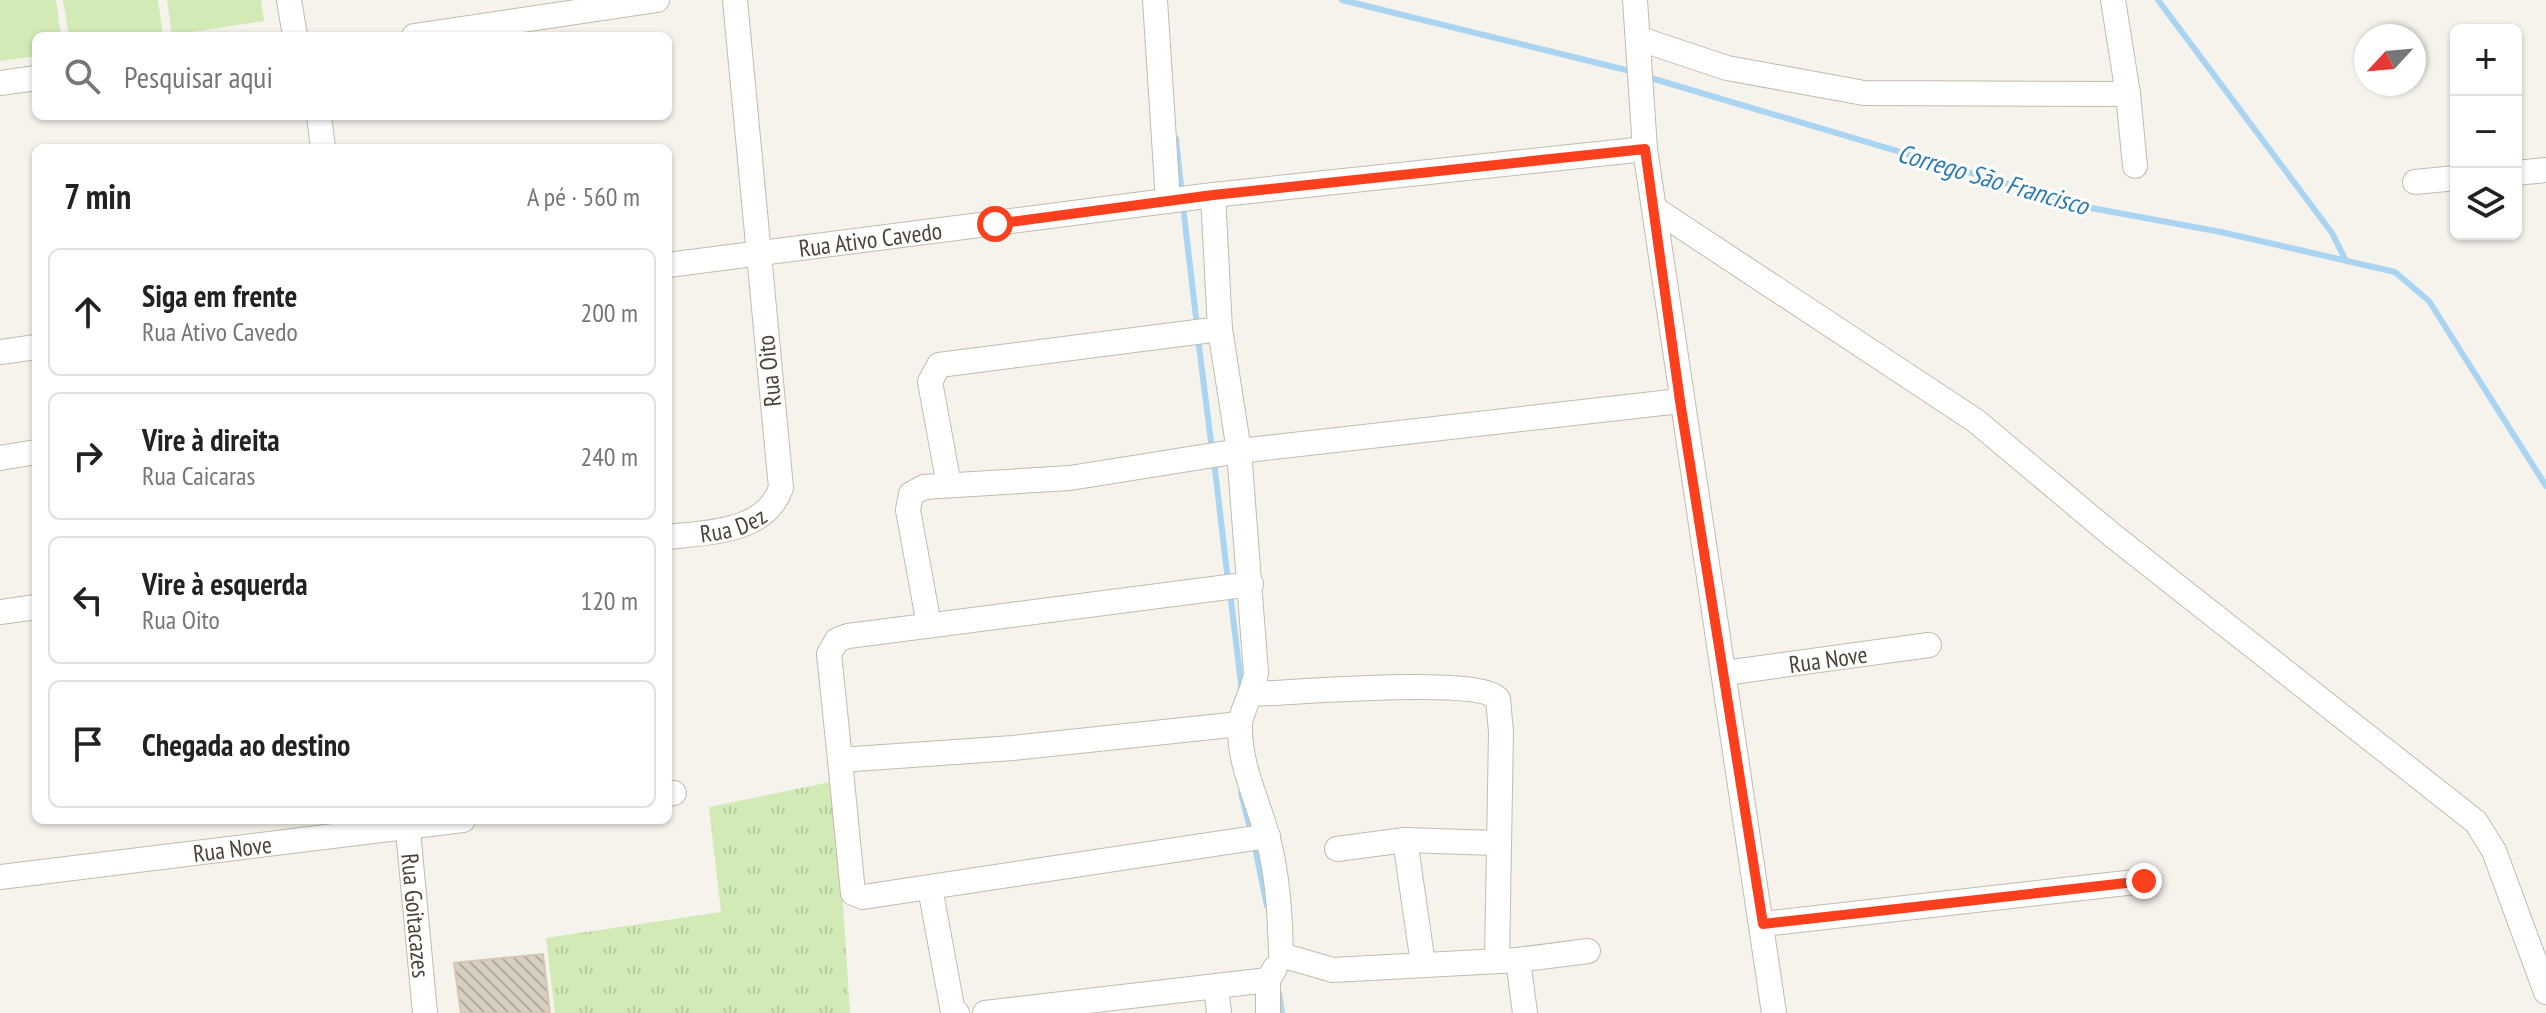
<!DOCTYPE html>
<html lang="pt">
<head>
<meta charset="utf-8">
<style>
  :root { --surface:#fff; --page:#f6f6f6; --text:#222; --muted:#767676; --line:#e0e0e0 }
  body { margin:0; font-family:"PT Sans Narrow",sans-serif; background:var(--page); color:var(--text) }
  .controls { position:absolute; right:24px; top:24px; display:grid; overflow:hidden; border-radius:12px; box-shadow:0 2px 6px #0004 }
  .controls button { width:72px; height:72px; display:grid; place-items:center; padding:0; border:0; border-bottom:2px solid var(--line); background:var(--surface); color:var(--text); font:40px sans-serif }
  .compass { position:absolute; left:2354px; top:24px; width:72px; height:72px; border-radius:50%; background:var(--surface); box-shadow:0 2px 6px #0004; rotate:244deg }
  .stop { position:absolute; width:24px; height:24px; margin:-18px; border:6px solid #fc3f1d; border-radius:50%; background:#fff }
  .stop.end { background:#fc3f1d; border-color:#fff; box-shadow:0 2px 8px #0008 }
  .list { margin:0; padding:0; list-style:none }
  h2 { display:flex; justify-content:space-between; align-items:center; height:104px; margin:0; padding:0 32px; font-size:34px }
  h2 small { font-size:26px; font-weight:400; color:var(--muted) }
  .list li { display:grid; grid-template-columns:52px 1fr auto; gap:24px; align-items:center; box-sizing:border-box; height:128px; margin:0 16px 16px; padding:0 16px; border:2px solid var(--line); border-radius:12px }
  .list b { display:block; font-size:30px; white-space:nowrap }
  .list p { margin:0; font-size:26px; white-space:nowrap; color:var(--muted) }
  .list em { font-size:26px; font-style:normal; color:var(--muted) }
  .icon { flex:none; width:44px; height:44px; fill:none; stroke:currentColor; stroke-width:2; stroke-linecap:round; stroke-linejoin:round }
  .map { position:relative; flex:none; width:2546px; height:1013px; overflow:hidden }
  .search { position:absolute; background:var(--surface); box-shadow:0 2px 6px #0004; left:32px; top:32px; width:640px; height:88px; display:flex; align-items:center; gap:20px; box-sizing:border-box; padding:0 28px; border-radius:12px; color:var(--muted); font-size:30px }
  .panel { position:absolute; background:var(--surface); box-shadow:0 2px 6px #0004; left:32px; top:144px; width:640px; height:680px; border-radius:12px }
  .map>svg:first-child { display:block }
  .grass { fill:url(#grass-tufts) }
  .garden { fill:#d2eab5 }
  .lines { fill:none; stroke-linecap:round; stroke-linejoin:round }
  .stream { stroke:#a9d4f2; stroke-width:6 }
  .building { fill:url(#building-back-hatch); stroke:#d3c7b4; stroke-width:2 }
  .street-casing { stroke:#c2bbae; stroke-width:26 }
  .street { stroke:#fff; stroke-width:24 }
  .route { stroke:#fc3f1d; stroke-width:10 }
  .labels { text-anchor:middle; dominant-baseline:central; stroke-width:6; stroke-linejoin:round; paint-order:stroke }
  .street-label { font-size:24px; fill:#4b4439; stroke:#fff }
  .water-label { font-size:26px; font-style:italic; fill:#2e7ab2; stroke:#fff }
</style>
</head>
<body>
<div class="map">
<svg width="2546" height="1013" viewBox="0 0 2546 1013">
  <defs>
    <pattern id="grass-tufts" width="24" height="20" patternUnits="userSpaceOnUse" patternTransform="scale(2)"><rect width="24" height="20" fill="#d2eab5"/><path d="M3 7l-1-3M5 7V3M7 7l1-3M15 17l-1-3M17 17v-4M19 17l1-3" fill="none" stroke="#b6ca9c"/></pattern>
    <pattern id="building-back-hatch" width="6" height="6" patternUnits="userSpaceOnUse" patternTransform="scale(2)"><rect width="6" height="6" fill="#d8cfc1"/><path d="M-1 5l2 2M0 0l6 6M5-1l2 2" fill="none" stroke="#b1aa9e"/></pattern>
  </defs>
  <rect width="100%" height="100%" fill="#f6f3ec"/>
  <path class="grass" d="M835 781 850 1013H555L546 938 721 912 709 807Z"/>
  <path class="garden" d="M0 0H56L61 36H36V56L0 61Z
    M63 0H158L163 36H69Z
    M167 0H261L264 21 172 35Z"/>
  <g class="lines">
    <path class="stream" d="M1342 0 1634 72
      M2158 0 2332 233 2346 261
      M1644 76 2086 207 2221 232 2395 272 2429 301 2546 486
      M1176 139 1182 195
      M1183 206 1197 326
      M1198 338 1212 450
      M1214 461 1228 581
      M1230 592 1242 692
      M1241 793 1251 832
      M1254 843 1267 906
      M1279 993 1282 1013"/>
  </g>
  <path class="building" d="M543 954 550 1013H461L454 963Z"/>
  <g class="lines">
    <g class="street-casing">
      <g id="street">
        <path d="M289 0 295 36"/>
        <path d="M1155 0 1168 201"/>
        <path d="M1635 0 1645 149 1774 1013"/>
        <path d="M2113 0 2128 94 2135 166"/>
        <path d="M414 36 657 0"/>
        <path d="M1640 39 1727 68 1864 93 2128 94"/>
        <path d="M0 83 36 78"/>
        <path d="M319 116 323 148"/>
        <path d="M2516 173 2546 170"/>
        <path d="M2415 182 2456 178"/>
        <path d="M1213 195 1220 329 1239 451 1256 673C1254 692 1240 712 1240 725 1239 766 1258 800 1268 839 1278 877 1280 915 1281 955L1333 970 1518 960 1588 951"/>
        <path d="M1655 209 1976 421 2112 535 2476 822 2494 851 2546 992"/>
        <path id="s1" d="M668 265 1213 195 1645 149"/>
        <path d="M0 352 36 347"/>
        <path d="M0 458 36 452"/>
        <path d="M949 485 930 382 939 365 1220 329"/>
        <path id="s2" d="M668 537C709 532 765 533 781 488L735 0"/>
        <path d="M0 612 36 607"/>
        <path d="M929 625 908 510 911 494 924 487 1070 478 1239 451 1680 401"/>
        <path id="s3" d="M1725 673 1929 645"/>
        <path d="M1253 694C1293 693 1477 676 1498 699L1501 732 1497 959"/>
        <path d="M1240 724 1013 748 840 760 829 654 837 640 848 636 1251 584"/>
        <path d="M840 760 853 893 863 897 1268 836"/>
        <path d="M668 794 674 793"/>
        <path id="s4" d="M407 820 425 1013"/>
        <path d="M1405 840 1423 964"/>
        <path d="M1337 849 1405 840 1496 843"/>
        <path id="s5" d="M0 877 463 820"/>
        <path d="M930 888 953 1012 957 1013"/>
        <path d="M1763 924 2144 881"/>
        <path d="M1518 960 1525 1013"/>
        <path d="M1216 986 1219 1013"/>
        <path d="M985 1013 1268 980"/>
        <path d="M1268 1013V980L1275 968"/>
      </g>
    </g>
    <use href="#street" class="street"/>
  </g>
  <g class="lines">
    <path class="route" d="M995 224 1213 195 1645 149 1680 401 1763 924 2144 881"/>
  </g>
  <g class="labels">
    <g class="street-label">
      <text stroke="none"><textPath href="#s1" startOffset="204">Rua Ativo Cavedo</textPath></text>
      <text transform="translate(769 371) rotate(-96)">Rua Oito</text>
      <text stroke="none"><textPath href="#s2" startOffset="66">Rua Dez</textPath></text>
      <text stroke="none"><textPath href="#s3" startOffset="104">Rua Nove</textPath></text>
      <text stroke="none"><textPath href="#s5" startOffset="234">Rua Nove</textPath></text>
      <text stroke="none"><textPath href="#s4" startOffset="96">Rua Goitacazes</textPath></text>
    </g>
    <g class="water-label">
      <text transform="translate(1993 179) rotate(16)">Corrego São Francisco</text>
    </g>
  </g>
</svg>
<div class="controls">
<button>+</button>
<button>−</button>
<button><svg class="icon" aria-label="layers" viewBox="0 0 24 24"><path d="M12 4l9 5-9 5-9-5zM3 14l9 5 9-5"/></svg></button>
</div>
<svg class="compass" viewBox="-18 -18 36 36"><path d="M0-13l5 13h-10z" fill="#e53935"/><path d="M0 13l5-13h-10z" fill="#767676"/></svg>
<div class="stop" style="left:995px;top:224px"></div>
<div class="stop end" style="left:2144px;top:881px"></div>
<div class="search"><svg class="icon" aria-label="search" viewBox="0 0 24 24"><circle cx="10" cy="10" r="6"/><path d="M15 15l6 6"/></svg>Pesquisar aqui</div>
<section class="panel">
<h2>7 min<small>A pé · 560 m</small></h2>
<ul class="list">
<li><svg class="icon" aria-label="ahead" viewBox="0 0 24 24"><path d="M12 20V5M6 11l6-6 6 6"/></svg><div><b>Siga em frente</b><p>Rua Ativo Cavedo</p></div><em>200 m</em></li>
<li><svg class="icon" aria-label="right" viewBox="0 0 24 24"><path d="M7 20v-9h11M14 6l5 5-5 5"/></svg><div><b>Vire à direita</b><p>Rua Caicaras</p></div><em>240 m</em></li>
<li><svg class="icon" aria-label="left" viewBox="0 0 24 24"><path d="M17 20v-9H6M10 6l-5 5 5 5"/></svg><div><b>Vire à esquerda</b><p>Rua Oito</p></div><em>120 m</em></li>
<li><svg class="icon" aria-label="arrive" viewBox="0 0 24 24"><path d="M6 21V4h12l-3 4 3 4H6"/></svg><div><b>Chegada ao destino</b></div></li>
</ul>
</section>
</div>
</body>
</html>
